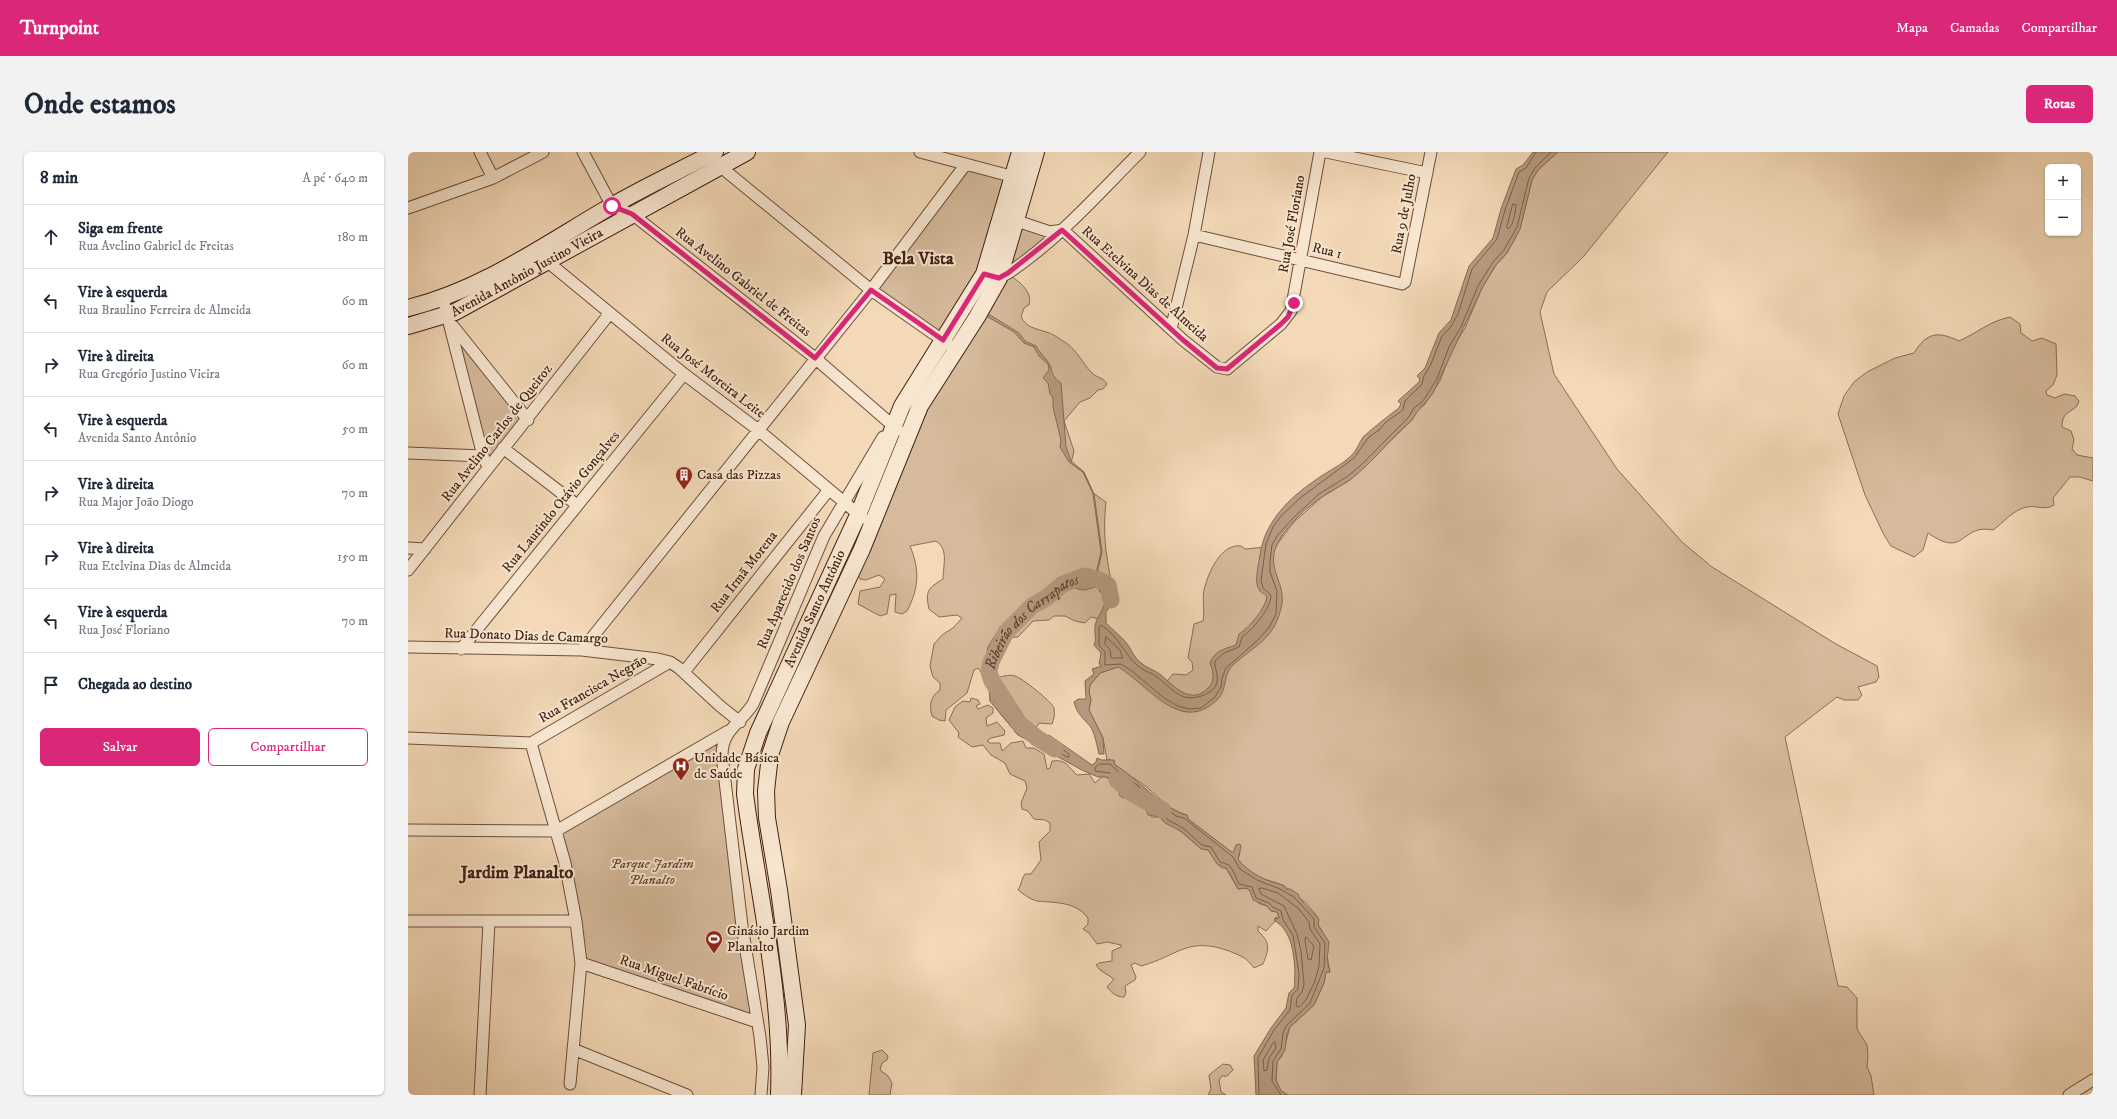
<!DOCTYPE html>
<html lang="pt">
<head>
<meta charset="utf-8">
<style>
  :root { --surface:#fff; --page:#f2f2f3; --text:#1f2937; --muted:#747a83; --line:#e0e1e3; --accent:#db2777 }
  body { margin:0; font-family:"IM FELL DW Pica",serif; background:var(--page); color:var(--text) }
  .controls { position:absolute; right:12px; top:12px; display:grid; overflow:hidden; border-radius:6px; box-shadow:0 1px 3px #0004 }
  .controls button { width:36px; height:36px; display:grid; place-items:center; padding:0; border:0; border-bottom:1px solid var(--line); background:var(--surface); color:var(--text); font:20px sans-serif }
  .stop { position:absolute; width:12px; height:12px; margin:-9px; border:3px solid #db2777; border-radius:50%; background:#fff }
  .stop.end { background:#db2777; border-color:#fff; box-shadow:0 1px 4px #0008 }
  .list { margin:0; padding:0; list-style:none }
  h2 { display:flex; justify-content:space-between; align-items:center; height:52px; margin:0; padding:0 16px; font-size:17px }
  h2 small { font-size:13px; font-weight:400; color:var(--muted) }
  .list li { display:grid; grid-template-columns:26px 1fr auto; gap:12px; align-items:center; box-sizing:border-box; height:64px; padding:0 16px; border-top:1px solid var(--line) }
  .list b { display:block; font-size:15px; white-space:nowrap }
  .list p { margin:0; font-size:13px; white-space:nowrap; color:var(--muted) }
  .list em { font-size:13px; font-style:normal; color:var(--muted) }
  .actions { display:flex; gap:8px; padding:12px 16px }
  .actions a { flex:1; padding:9px 0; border:1px solid var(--accent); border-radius:6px; text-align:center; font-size:14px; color:var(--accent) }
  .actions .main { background:var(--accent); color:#fff }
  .icon { flex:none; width:22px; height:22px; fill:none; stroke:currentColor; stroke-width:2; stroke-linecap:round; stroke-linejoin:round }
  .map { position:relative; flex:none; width:1685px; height:943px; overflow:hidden; border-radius:6px }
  header { display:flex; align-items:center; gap:24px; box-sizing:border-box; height:56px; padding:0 20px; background:var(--accent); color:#fff }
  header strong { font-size:19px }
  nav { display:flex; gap:22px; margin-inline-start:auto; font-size:14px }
  .intro { display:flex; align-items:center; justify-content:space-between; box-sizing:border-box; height:96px; padding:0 24px }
  h1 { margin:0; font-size:28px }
  .button { padding:10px 18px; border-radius:6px; background:var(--accent); color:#fff; font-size:14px; font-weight:700 }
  main { display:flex; gap:24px; padding:0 24px }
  aside { flex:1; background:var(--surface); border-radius:6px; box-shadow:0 1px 3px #0004 }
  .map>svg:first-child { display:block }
  .green { fill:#d5ba9b; stroke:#8b6d57 }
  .water { fill:#b69a7f; stroke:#876954 }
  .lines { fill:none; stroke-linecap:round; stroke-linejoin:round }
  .shore { stroke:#7c5d49; stroke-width:1 }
  .river { stroke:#b69a7f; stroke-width:17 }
  .street-casing { stroke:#6e4e3c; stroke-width:13 }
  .secondary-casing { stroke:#412013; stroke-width:18 }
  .street { stroke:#f7e6d0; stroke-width:11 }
  .secondary { stroke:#f7e6d0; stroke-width:16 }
  .route { stroke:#db2777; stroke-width:5 }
  .labels { text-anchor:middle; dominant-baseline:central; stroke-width:4; stroke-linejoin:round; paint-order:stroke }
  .street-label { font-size:14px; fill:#412013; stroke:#f7e6d0 }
  .poi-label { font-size:14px; fill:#412013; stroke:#f7e6d0; text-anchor:start }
  .park-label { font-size:14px; font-style:italic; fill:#664635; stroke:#f7e6d0 }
  .water-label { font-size:15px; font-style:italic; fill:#644533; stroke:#f7e6d0 }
  .district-label { font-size:18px; font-weight:bold; fill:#412013; stroke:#f7e6d0 }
</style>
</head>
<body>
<header>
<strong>Turnpoint</strong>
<nav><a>Mapa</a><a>Camadas</a><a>Compartilhar</a></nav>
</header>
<div class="intro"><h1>Onde estamos</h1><a class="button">Rotas</a></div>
<main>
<aside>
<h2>8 min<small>A pé · 640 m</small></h2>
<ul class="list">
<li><svg class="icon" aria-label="ahead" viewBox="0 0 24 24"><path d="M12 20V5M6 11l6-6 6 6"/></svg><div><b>Siga em frente</b><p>Rua Avelino Gabriel de Freitas</p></div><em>180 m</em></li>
<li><svg class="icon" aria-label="left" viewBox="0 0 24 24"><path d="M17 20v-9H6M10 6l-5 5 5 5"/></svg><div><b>Vire à esquerda</b><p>Rua Braulino Ferreira de Almeida</p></div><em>60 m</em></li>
<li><svg class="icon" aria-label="right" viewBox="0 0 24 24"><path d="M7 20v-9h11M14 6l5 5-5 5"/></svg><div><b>Vire à direita</b><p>Rua Gregório Justino Vieira</p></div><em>60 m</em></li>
<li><svg class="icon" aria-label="left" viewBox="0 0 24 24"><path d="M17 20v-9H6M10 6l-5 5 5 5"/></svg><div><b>Vire à esquerda</b><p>Avenida Santo Antônio</p></div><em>50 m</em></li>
<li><svg class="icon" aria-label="right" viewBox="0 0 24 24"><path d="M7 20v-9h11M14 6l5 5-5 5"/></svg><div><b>Vire à direita</b><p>Rua Major João Diogo</p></div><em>70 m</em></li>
<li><svg class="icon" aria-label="right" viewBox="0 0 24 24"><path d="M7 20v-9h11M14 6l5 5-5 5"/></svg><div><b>Vire à direita</b><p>Rua Etelvina Dias de Almeida</p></div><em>150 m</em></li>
<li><svg class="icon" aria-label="left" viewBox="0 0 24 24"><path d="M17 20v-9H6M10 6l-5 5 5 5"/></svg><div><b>Vire à esquerda</b><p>Rua José Floriano</p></div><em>70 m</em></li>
<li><svg class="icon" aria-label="arrive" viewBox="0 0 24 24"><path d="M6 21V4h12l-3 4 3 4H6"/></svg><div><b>Chegada ao destino</b></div></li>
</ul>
<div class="actions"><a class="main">Salvar</a><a>Compartilhar</a></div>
</aside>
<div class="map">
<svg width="1685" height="943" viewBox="0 0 1685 943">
  <rect width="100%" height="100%" fill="#f3d9b7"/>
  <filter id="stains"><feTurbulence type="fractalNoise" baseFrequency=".005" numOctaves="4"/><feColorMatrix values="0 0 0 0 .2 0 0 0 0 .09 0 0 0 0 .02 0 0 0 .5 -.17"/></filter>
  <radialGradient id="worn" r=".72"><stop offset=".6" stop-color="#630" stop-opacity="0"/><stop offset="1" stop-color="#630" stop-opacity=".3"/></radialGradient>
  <path class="green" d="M1150 0H1260L1176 104 1139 140 1132 160 1146 222 1209 317 1274 390 1304 415 1428 492 1469 514 1471 525 1468 530 1450 535 1454 543 1450 548H1436L1429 545 1377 585 1430 834 1439 835 1449 846V877L1459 893 1460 904 1459 915 1463 924 1466 943H880L873 939 868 928 869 910 874 904 882 875 906 853 916 831 918 820H922L915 781 910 772 909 764 898 751 875 733 850 725 834 713 830 707 832 701 828 693 826 702 780 667 779 663C759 658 748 641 732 630 722 624 710 617 702 607L699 608 695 586 681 558 683 548 681 540 682 533 692 521 710 515 742 517 759 529 765 522 778 523 785 518 784 510 780 506 786 472 795 469C797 456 794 449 796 438 800 421 813 391 833 394L837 397 868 394 885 371 914 345 942 328 1004 268 1009 259 1017 252 1032 229 1044 197 1057 176 1074 136 1088 113 1099 101 1112 77 1124 28 1130 18Z
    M558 12 605 25 609 69 655 78 600 121C610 130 625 138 621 153L616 156 613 165C619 176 627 176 638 180 644 181 650 186 655 189 668 196 674 211 684 221 689 226 695 225 699 232L695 237 690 238 682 246 672 250 656 269 666 299 663 311 675 320 685 341 698 350C696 368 696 387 699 405 700 415 703 422 702 432 701 445 695 455 691 467L683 465 677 471 667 469 657 464H646L641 468 625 469 610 485 595 486 583 510 581 520 588 526C593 525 601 522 607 524 614 526 643 549 646 556 647 562 646 567 644 572L631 571 624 582 610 583 582 549C581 533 580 529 570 516L566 518 559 541 538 558 537 569 531 568 524 564C521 553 522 545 532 538V531L525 525 522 514 526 492 534 483 545 476 554 466 549 463 531 465 521 457C517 439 520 436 535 427 535 414 541 397 528 389L502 394C512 418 511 436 499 459L494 462 487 460 488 442 482 443 479 462 472 464 450 452 452 439 472 435 477 427 471 423 458 428 452 427 449 421 498 285 564 174 549 166 535 188 463 138Z
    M1602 165 1612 172 1613 181 1624 189 1634 186 1648 192 1649 223 1645 233 1638 239 1639 243 1647 246 1656 242 1667 244 1671 249 1669 254C1660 262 1654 261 1654 275L1663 279 1666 288 1664 297 1669 303 1685 306V329L1672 325H1662L1645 346 1646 353C1637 359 1629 353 1619 355 1606 357 1595 371 1585 378 1552 371 1558 408 1520 381L1515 398 1506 405 1483 394 1476 383 1457 343 1430 262 1436 244 1446 230 1459 220 1487 206 1506 201C1519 180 1530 179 1551 189 1569 181 1582 169 1602 165Z
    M46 175 113 268 78 310Z
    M563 546 570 548 572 552 568 554 570 557 580 553 585 556V561L578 566 579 574 589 570 597 579 596 583 583 586 579 589 582 591H592L594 599 603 591 615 589 618 596H626L636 602 639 617 642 616 644 609C659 607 660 615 669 623L681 622 687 631 696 623 721 644 732 642 735 644 737 655 744 665H752C758 673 765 673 772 679 783 686 787 696 800 697L813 716H818L830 737 838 736 842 739 850 751 859 754 863 759 869 760 871 765 867 766V769L858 779 850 774V779C863 791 861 797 855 812L846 816C838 805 833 804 821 799 779 784 770 804 733 814L727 811 723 813 728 825 727 828 717 834 718 841 716 845C708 845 704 841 699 835L706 827 692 818 688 813 691 811 704 809V799L713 795V793L699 790 689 792 681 781 675 777 680 772V766C667 749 647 751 629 749 623 748 614 741 610 738 614 732 613 727 617 722H623L633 708 631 690 642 679V671L637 668 626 667 620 659 614 657 613 651 619 636 617 629 602 622 597 611 583 603 575 593 564 595 550 585 551 581 541 568 547 555 555 549 562 550Z
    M314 585 346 866 176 809 151 680Z
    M474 898 480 904 479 908 474 911 472 918 480 924 484 931 482 943H461L465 901Z
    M815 912 822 913 825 918 819 924H814L811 928 813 940 818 943H800L803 937 801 923Z"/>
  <path class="water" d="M1125 0H1150L1130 18 1124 28 1112 77 1099 101 1088 113 1074 136 1025 241C1018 251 1010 257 1004 268 982 287 965 310 943 327 934 334 923 338 914 345 899 355 881 372 872 387 855 414 877 428 874 451 868 487 848 492 825 513 814 523 820 538 809 548 772 583 741 533 710 515L692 521 682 533 681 540 683 548 681 558 695 586 696 602H691C689 594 687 581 682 574 675 566 669 562 666 550L670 547H678L677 529 686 522 684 517 694 514 691 512 693 501 686 493C689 487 686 480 687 474 689 463 699 456 697 444L692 440 690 435C684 435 680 438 675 438 671 438 667 435 663 436 624 445 588 482 581 520 590 528 599 536 604 546 608 553 608 561 610 568 613 576 627 585 634 587L641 583 684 613 688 610 689 606 694 608H706L707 613C729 625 755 658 779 663L780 667 825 701 828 693 832 692 833 695 830 707C837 717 849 724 861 729 868 732 874 731 878 737H882L890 742C892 749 906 761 911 767L910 773 921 790 919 809 922 820H918L916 831 906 853 882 875 879 882 877 898 869 910 868 928 873 939 880 943H848L846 904 863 876 878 856 881 841 886 836 887 832C886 828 887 824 887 820 886 802 884 779 867 769V766L870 767 871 765 869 760 863 759 859 754 845 748 842 739 839 736 830 737 822 722 818 716 809 712 800 698 793 697 773 679 757 671 752 665 740 663 737 655 732 653 735 644 732 642 715 646 711 643 712 637 699 625H690L674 618 610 583 582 549V536L575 522 576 513 580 495 591 477 608 459 628 446 653 425 677 424 687 426 693 400 685 341 675 320 661 310 652 295 653 288 645 255V246L642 242 640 231 635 226 641 218 640 212 631 204 626 195 616 191 606 180 573 161 574 158 611 181 617 189 628 194C631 200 636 204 640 210 647 220 640 221 653 231L658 295 663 309 676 320 686 342 694 400 688 426 705 435 710 443 698 460V471C705 478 714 485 720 493 724 499 726 505 732 510 738 516 747 518 753 523 767 535 784 555 802 534 807 527 805 518 802 511 807 498 817 497 828 493L831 482C841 476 857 457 859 445 857 441 854 442 852 439 845 431 851 412 852 403 857 369 881 346 909 327 920 319 934 313 944 303 949 298 951 291 955 285 958 282 987 258 990 257L993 252 990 249 1011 230 1012 227 1009 224 1017 216 1031 181 1043 168 1061 114 1085 86 1093 57 1108 17 1115 13Z"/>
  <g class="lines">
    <path class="shore" d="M1128 0 1118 16 1111 20 1097 58 1089 87 1064 117 1050 162 1042 176 1034 184 1023 212 1016 224 1014 232 997 249 995 258 978 270 971 278 960 286 946 306 892 346 873 364 865 375 858 392 853 428 855 436 863 443C863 457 844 478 834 485L831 495 816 501 807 509C806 516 812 525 808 533 805 539 799 542 793 544 772 551 764 536 749 525 743 520 735 519 730 514 716 502 710 483 693 473L691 475V493L697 500V513L713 512 724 519 756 546 770 554 781 557 793 556 807 545 813 535 814 526 818 516 851 487 862 474 868 462 869 439 862 420V409L864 393 869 384 883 368 911 342 940 324 952 314 1000 266 1006 256 1015 249 1029 227 1041 195 1053 175 1070 134 1085 110 1096 98 1109 75 1121 26 1127 16 1143 0
      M1105 52 1108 53C1107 61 1106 73 1100 77L1099 75Z
      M698 485 712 498 715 506H703L702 498 697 492Z
      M587 532C596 536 607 558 604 568L586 548Z
      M642 588 661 602V605H659L638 593V590Z
      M692 612H702L718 627 731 634V637L717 640 715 634 702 621 687 619V616Z
      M854 736 870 741 891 757 901 770 902 777 912 792 911 814 907 829 898 848 891 855 888 854 889 846 894 840 896 832 893 799 889 782 876 754 853 742 851 737Z
      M898 785 906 794 903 808 900 807 897 788Z
      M867 890 868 896 861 906 859 918 856 919 855 908 865 891Z
      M851 943 850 906 866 878 882 858 884 843 890 837 891 822 885 783 875 768 873 759 865 755 861 751 848 746 844 735 831 732 825 719 821 713 812 710 803 695 794 693 775 676 760 668 754 661 744 660 738 650 740 644 768 664 776 666 825 705 832 717 849 728 872 737 886 745 906 767V775L917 791 916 816 902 851 878 874 875 881 873 897 865 909 864 929 873 943"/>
    <g class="river">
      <path id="s1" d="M647 597 629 586 611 571 584 529 581 520 583 510 598 480 624 454 638 446 655 432 677 424 694 429 700 433 703 448"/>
      <path d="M709 628 725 642 755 658"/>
    </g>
    <g class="street-casing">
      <path id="street" d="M72 0 85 26
        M175 0 204 54 224 62 407 206 490 278
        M512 0 610 26
        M918 0 1019 21
        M308 11 463 138 540 192
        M0 56 85 26 135 0
        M609 69 642 80 655 78 775 188 809 215 819 217 873 172 883 159 912 0
        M786 83 994 132 997 130 1023 0
        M135 106 276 222 349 277 455 366
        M589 126C597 125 606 117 613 112 657 80 693 39 732 0
        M35 147 75 304 80 315
        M45 174 120 268
        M763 177 786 83 801 0
        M95 296 169 353
        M0 301 75 304
        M0 396 17 397
        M0 418 202 161
        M0 495 174 498 250 507 262 510 271 516 312 554 332 570
        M53 497 276 222
        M174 498 463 138 558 12
        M276 520 420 339
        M0 586 123 591
        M123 591 157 711 168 769 173 811 162 932
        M123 591 262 510
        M0 678 148 679 320 579
        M0 769H168
        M173 811 349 870
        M165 897 279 943
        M72 943 81 770
        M353 943 355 915 352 885 334 774 314 603C314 578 333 571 345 552L416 384 475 285
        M1661 943 1685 928"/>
    </g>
    <g class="secondary-casing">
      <g id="secondary">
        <path d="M0 156C70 139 132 96 193 60 230 38 269 20 307 0"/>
        <path id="s2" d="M0 174 47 160 339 0"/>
        <path id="s3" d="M371 943C375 841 350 742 337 642L338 617 350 581 450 363 494 254 576 122 612 0"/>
        <path d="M385 943 389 873 371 738 359 666 358 639 362 603 373 570 454 397 512 254 569 165 591 126 628 0"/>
      </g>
    </g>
    <use href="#street" class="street"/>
    <use href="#secondary" class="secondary"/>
  </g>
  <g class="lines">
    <path class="route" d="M204 54 224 62 407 206 463 138 535 188 576 122 591 126 600 121 654 78 775 188 809 216 819 217 873 172 880 165 886 151"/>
  </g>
  <defs>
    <g id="building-pin" transform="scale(0.9)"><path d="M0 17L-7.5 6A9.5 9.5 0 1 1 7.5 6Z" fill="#8f2418" stroke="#f7e6d0"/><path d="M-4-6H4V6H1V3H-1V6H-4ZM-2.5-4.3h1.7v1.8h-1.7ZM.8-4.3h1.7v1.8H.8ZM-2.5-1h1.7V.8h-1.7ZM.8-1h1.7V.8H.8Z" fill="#fff"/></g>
    <g id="hospital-pin" transform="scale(0.9)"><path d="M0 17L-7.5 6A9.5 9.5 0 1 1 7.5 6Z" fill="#8f2418" stroke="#f7e6d0"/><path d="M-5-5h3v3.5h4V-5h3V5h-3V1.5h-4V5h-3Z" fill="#fff"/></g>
    <g id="stadium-pin" transform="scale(0.9)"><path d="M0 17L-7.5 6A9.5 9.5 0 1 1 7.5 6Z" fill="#8f2418" stroke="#f7e6d0"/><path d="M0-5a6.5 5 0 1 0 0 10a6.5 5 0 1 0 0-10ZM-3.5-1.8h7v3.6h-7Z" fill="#fff"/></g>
  </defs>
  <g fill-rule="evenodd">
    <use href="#building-pin" x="276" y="323"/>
    <use href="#hospital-pin" x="273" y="614"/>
    <use href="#stadium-pin" x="306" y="787"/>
  </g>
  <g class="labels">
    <g class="street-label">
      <text transform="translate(996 62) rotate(-79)">Rua 9 de Julho</text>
      <text transform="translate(884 72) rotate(-80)">Rua José Floriano</text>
      <text transform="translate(919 99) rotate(14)">Rua 1</text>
      <text stroke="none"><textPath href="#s2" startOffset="131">Avenida Antônio Justino Vieira</textPath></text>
      <text transform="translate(335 130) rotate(38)">Rua Avelino Gabriel de Freitas</text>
      <text transform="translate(737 132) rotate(42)">Rua Etelvina Dias de Almeida</text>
      <text transform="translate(305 224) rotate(38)">Rua José Moreira Leite</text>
      <text transform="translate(89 281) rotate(-52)">Rua Avelino Carlos de Queiroz</text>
      <text transform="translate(153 350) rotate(-51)">Rua Laurindo Otávio Gonçalves</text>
      <text transform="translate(336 420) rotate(-52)">Rua Irmã Morena</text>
      <text transform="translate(381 431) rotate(-67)">Rua Aparecido dos Santos</text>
      <text stroke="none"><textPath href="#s3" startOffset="503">Avenida Santo Antônio</textPath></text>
      <text transform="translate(118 484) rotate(2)">Rua Donato Dias de Camargo</text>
      <text transform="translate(185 537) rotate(-30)">Rua Francisca Negrão</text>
      <text transform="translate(266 826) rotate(19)">Rua Miguel Fabrício</text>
    </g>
    <g class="poi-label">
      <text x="289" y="323">Casa das Pizzas</text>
      <text x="286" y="606">Unidade Básica<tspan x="286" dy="16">de Saúde</tspan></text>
      <text x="319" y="779">Ginásio Jardim<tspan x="319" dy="16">Planalto</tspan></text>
    </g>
    <g class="park-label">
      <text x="244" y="712">Parque Jardim<tspan x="244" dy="16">Planalto</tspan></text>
    </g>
    <g class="water-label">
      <text stroke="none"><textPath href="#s1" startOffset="173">Ribeirão dos Carrapatos</textPath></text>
    </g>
    <g class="district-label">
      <text x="510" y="107">Bela Vista</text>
      <text x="109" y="721">Jardim Planalto</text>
    </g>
  </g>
  <rect width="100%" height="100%" filter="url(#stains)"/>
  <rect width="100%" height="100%" fill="url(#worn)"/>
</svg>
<div class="controls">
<button>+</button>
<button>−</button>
</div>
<div class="stop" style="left:204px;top:54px"></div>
<div class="stop end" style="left:886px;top:151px"></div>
</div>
</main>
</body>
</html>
